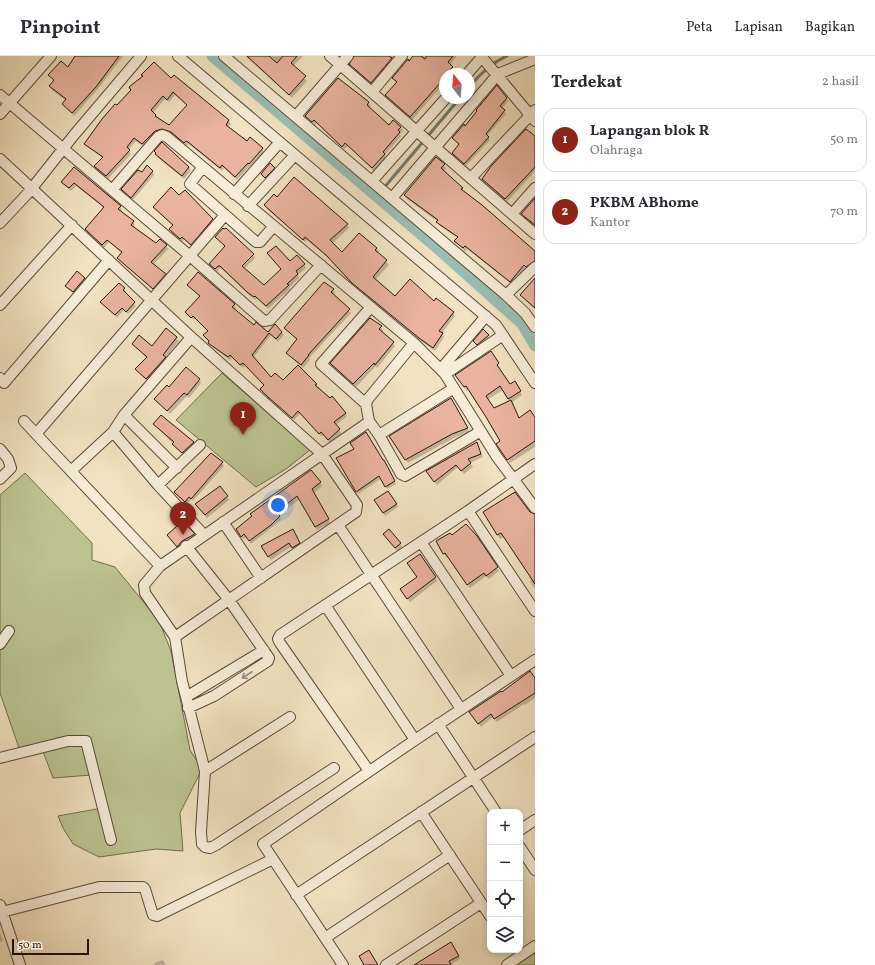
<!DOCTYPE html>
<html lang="id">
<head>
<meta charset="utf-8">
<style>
  :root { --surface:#fff; --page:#f7f7f7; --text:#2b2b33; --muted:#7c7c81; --line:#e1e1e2; --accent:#8f2418 }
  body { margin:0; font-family:Vollkorn,serif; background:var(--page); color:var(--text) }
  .controls { position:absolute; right:12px; bottom:12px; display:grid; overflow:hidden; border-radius:8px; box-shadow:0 2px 6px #0003 }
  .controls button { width:36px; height:36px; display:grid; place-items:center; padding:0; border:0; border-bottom:1px solid var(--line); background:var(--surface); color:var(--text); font:20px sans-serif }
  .compass { position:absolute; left:439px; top:12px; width:36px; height:36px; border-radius:50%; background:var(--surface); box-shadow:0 2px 6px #0003; rotate:344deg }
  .scale { position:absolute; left:12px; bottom:10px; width:77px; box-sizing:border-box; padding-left:4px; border:2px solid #28160e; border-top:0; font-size:11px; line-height:14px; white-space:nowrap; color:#28160e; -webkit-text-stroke:3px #f6ecd7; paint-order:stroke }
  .you { position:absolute; left:278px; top:449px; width:14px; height:14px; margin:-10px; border:3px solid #fff; border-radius:50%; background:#1a73e8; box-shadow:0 0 0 6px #1a73e833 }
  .badge { display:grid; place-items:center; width:26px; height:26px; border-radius:50%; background:var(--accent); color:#fff; font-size:13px; font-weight:700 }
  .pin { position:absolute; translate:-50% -33px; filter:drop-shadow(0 1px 2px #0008) }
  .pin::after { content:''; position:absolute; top:21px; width:14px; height:12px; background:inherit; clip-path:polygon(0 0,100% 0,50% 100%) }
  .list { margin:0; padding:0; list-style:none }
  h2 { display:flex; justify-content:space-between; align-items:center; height:52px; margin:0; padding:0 16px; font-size:17px }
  h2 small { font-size:13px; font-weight:400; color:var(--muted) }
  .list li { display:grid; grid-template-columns:26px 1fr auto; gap:12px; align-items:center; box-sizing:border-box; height:64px; margin:0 8px 8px; padding:0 8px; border:1px solid var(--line); border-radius:12px }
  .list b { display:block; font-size:15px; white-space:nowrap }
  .list p { margin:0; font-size:13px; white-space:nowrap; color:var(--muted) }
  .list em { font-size:13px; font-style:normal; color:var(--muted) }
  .icon { flex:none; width:22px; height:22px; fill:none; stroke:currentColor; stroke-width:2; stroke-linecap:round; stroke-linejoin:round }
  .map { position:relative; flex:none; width:535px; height:909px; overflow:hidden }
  header { display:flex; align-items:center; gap:24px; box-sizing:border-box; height:56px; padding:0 20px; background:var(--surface); border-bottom:1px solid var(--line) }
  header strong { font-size:19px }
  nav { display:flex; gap:22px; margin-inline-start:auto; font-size:14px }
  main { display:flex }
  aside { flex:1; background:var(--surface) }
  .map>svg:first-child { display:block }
  .green { fill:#bcc391; stroke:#726c50 }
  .shadow { fill:#0003; fill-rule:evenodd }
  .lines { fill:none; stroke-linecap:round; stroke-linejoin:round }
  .stream { stroke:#6d7b70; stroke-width:3 }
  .canal { stroke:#9bbeb2; stroke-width:11 }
  .building { fill:#e9b39f; stroke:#28160e; fill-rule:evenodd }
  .minor-casing { stroke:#5a493b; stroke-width:12 }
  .minor { stroke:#f6ecd7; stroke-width:10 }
  .oneway { stroke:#998c7d }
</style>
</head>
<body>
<header>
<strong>Pinpoint</strong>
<nav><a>Peta</a><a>Lapisan</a><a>Bagikan</a></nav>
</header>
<main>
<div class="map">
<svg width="535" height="909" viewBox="0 0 535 909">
  <rect width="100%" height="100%" fill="#f1e2c1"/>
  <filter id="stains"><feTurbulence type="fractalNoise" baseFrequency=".005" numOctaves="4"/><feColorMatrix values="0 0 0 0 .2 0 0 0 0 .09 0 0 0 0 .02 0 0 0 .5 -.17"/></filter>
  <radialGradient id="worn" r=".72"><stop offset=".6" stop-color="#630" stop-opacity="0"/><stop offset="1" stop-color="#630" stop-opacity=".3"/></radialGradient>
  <path class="green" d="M222 317 310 394 286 413 256 431 176 364Z
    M25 417 92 487V504L115 511 159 565 171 595 190 694 202 713 180 757 183 795 156 793 99 801 73 788 63 772 58 760 102 752 91 719 53 722 41 690 19 692 0 637V439Z
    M535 897V909H516Z"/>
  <path class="shadow" d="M76 0H123L97 34 74 60 63 48 66 45 52 34 50 30 54 25 50 19 69 12Z
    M245 0H303L293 10 307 25 292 42Z
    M356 0H398L373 29 351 8Z
    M414 0H457L450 9 454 15 452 18H445V26L412 64 386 39 398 28 393 22Z
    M338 23 369 47 371 51 369 52 389 70 401 71 403 75 400 78 401 80 385 99 386 102 374 115 348 90 344 93 317 67 315 69 306 60Z
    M171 24 229 65 231 68 228 71 248 86 262 92 264 96 251 111 250 110 237 124 224 112 222 115 191 90 188 88 187 90 174 79 164 76 144 91 136 85 128 94 131 98 108 123 97 114 95 110 103 102 85 88ZM175 39 188 50 169 70 153 57 165 43 169 46Z
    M506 42 508 45 502 53 506 58 487 80 490 84 466 110 453 97 460 89 453 82 466 71Z
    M535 81V115L507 146 483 123Z
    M164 88 189 111 191 115 184 123 158 102 156 98Z
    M444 109 446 113 443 116 464 136 535 197V209L513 229 467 193 465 196 456 185 458 182 440 170 438 166 407 143 405 139Z
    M274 112 276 116 267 125 262 118Z
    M74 113 120 150 122 154 120 155 133 165 135 169 133 172 156 188 166 189 168 193 153 209 167 221 155 235 120 205 118 202 122 197 109 186 104 192 88 177 86 173 104 152 76 130 71 135 64 129 63 126Z
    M152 115 154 119 133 144 125 137 122 133 142 118Z
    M294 122 347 169 349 172 332 188 342 197 377 192 379 196 377 197 389 209 375 224 395 242 434 246 453 256 455 260 442 277 444 281 435 295 422 286 346 222 329 203 307 184 305 186 267 153 265 149 277 142Z
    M179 140 212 164 214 167 193 191 184 183 182 186 172 177 170 174 173 170 154 151Z
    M535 142V170L523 158Z
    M216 181 253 198 255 202 244 213 264 231 304 208 306 212 298 219 299 222 289 232 290 233 268 253 257 242 256 244 250 240 223 214 220 212 217 216 212 211 210 208 225 191Z
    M84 223 86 225 75 238 66 230Z
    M535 223V253L521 239Z
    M188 229 234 248 236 252 234 254 254 270 268 277 275 270 282 276 284 279 278 286 271 279 253 302 271 322 283 326 298 311 345 357 347 360 336 369 341 377 330 387 323 379 321 380 301 357 294 364 263 336 261 333 264 329 245 309 243 312 232 301 230 304 211 290 206 282 209 276 195 262 194 264 188 259 200 241Z
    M124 233 126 236 124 237 136 250 128 258 124 254 117 262 102 246Z
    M333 234 335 237 333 239 351 257 309 302 310 304 303 312 287 297 297 284 285 272Z
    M381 271 383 275 381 276 395 290 377 312 376 310 356 331 331 308Z
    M483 275 491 283 480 292 477 289Z
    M176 282 179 285 165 302 167 305 148 326 136 313 147 302 133 288 152 292Z
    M490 297 500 312 498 313 509 330 514 326 522 339 511 347 519 363H535V391L510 407 500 392 501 385 469 333 467 335 459 323ZM503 334 510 346 494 354 487 344Z
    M199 324 201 327 189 342 187 340 170 358 155 343 169 332Z
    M451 343 469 376 454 382 408 407 392 384Z
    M154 368 193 386 195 390 185 400Z
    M478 391 483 401 470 407 473 411 464 418 458 411 437 429 429 419Z
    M355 394 384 405 396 428 387 433 382 422 358 438 338 403Z
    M222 407 224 410 193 445 192 443 187 448 177 439Z
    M320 426 322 430 314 437 330 467 317 474 300 443 279 459 281 464 251 488 247 481 243 483 239 477 237 473Z
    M388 436 398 451 385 460 376 444Z
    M227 441 229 444 207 462 199 452Z
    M485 457 535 458V534L530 525 532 523 504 481 500 483Z
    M179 463 197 484 180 495 168 479 178 471 175 466Z
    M292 475 301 491 295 495 292 490 271 504 262 491Z
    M384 478 400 487 402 491 397 495Z
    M452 481H476L499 515 489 523 486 520 470 532 448 500 446 501 437 485Z
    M419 499 437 525 410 546 404 537 418 522Z
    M535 624V642L525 649 524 648 497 666 493 661 481 671 472 659 501 637Z
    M0 875 3 885 0 886Z
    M451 887 460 903 450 909H425Z
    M163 904 166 909H155L154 907Z"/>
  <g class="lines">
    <path class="stream" d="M469 31C480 18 491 7 507 0
      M377 140 460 42"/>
    <path class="canal" d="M212 0 438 193 522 268 535 290"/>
  </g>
  <path class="building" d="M75 0H119L96 31 72 57 62 48 66 43 49 30 54 24 48 19 61 5 68 11Z
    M247 0H269L277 7 283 0H297L291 7 306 20 289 39Z
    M354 0H389L392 2 371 27 349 8Z
    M413 0H421L425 3 427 0H453L448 6 453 11 445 18V30L441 26 410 61 385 39 397 26 392 22 408 3 409 5Z
    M154 6 171 22 174 19 229 64 226 69 247 85 250 81 263 92 249 108 248 107 235 121 222 109 220 112 188 86 186 85 184 87 171 76 162 73 155 75 142 88 134 82 127 91 130 94 106 120 94 110 103 101 84 88 102 63 115 48 117 49 131 34 129 31 143 20 141 19ZM173 36 187 49 169 69 155 60 156 59 151 54 163 40 167 44Z
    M338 22 369 46 367 49 389 69 393 64 401 71 398 74 400 76 383 96 385 98 372 112 345 87 342 91 314 64 312 66 305 60Z
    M497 29 507 42 500 50 505 54 486 78 489 81 464 108 452 97 459 88 452 82 464 68 465 70 477 55 476 54Z
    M526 73 535 80V111L505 143 482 123 492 109Z
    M162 86 189 111 182 120 155 98 156 97 154 95Z
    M436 101 445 108 441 112 463 132 461 133 482 149 535 195V205L526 211 524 209 510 226 465 190 463 192 454 185 458 181 436 166 438 164 404 139Z
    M270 107 275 112 265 122 261 118Z
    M147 109 153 115 131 142 121 133 138 114 142 116Z
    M74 111 121 150 118 153 134 165 131 169 156 187 160 183 167 189 151 206 166 218 153 233 117 202 122 196 107 184 102 189 85 173 104 151 74 127 69 132 61 126Z
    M294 121 348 168 330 184 342 196 359 177 377 192 375 194 387 204 373 221 395 240 410 223 434 245 436 242 454 256 439 275 443 277 433 292 419 282 352 227 326 199 305 181 303 184 264 149 274 138 277 141Z
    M171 131 179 139 185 134 213 163 191 189 182 181 180 183 169 173 173 169 153 151Z
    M535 142V169L521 158Z
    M223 172 224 173 226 172 254 198 242 210 264 229 281 213 267 197 276 190 290 205 297 199 305 208 296 215 298 218 287 228 289 229 266 250 255 240 254 241 247 236 220 210H218L215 213 209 208 225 190 215 181Z
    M77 215 85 222 73 236 65 230Z
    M198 216 235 248 232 251 254 269 256 266 268 276 275 268 282 276 276 283 269 277 252 299 271 321 275 317 283 324 298 309 317 328 315 329 330 342 332 340 346 357 334 366 340 373 328 384 321 376 319 378 298 355 292 362 268 341 260 333 264 329 243 307 240 309 230 299 228 301 208 287 209 285 203 279 208 275 193 260 191 262 185 256 200 240 187 229Z
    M535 222V252L520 239Z
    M324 226 334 233 331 236 350 253 308 299H309L301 309 286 297 297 283 284 272Z
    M119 227 125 232 123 234 135 246 126 256 122 252 115 259 100 246Z
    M370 262 382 270 379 273 394 286 375 309 374 307 353 328 330 307Z
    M166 272 177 281 163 299 166 301 146 323 135 313 147 301 132 288 139 279 152 290Z
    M483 273 489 279 477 289 473 285Z
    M491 295 499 307 497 309 510 328 515 325 521 335 508 343 500 330 486 340 494 352 511 344 519 362 530 354 535 361V385L507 404 496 388 500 385 486 361 466 330 464 331 455 319Z
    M186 311 200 323 187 339 184 337 167 355 154 343 167 329 169 331Z
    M451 342 468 372 452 378 405 404 389 380Z
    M161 359 194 386 182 397 172 388 174 386 153 368Z
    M366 376 383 404H384L395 425 385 431 379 420 356 436 336 402 354 393 350 387Z
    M477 386 481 398 468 403 471 407 461 415 456 409 434 426 426 415Z
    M211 397 223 406 191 443 189 441 185 446 174 436Z
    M311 414 321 426 312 433 329 463 315 471 297 440 277 456 280 460 271 469 249 485 244 478 241 481 236 473 252 460 250 458Z
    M220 430 228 440 205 459 195 448Z
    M388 435 397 448 383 457 374 444Z
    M515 436 530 456 535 458V528L501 477 497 479 483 456Z
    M179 461 195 478 182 485 177 491 167 479 177 470 173 466Z
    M466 468 477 480 498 511 486 520 484 517 467 529 445 497 443 498 436 485 450 477 452 479Z
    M293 473 300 487 292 492 289 487 268 501 261 490Z
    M389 473 401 487 395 492 383 478Z
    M420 498 436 521 407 543 400 533 417 521 407 507Z
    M530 615 535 622V637L494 663 491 658 478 668 469 656 501 635 502 636Z
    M451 886 459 900 449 905 451 909H414Z
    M369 894 378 909H364L359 900Z"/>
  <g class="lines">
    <g class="minor-casing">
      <path id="minor" d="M178 0 496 269 535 327
        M224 0 506 239 525 257 535 271
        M330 0 535 178
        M481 0 535 65
        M467 18 482 1
        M372 36 402 0
        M0 39 190 200 264 265 270 264 321 209
        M0 58 51 0
        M296 60 348 0
        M0 103 191 281 322 398 357 449 356 456 175 581
        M202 112 190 128 256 186H260L273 171
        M471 122 535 54
        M372 125 446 42
        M112 134 158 81 162 79 167 81 414 287 445 318 497 401 535 452
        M234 138 280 86
        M392 142 498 18 535 3
        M248 150 295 99
        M512 158 535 132
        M0 167 29 136 74 79 141 0
        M506 239 535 211
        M0 249 72 169
        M441 313 486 260
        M445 318 503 279
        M0 322 4 327 109 204
        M366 348 321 308 371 251
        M124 359 177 412
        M24 365 36 378
        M369 365 379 379 454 332
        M113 376 158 429 204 479
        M379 379 401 418 405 420 481 375
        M0 393 8 403 11 412 0 423
        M72 414 113 376 124 359 188 285
        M158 429 200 389
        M468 455 535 555
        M223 466 261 522
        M338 469 461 653
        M421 486 511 620
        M186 490 229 544 269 602 268 605 214 640 188 652
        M160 510 36 378 225 159
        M325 549 415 684
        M0 588 9 575
        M186 641 264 594
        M438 668 496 756
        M0 702 68 685H86L111 784
        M334 712 216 789 210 792 205 791 202 788 201 776 205 715 182 625 175 581 145 537 144 529 160 510 363 370 369 365 366 348 368 343 414 287
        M205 715 290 661
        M369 715 280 587 278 583 280 579 468 455 535 408
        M421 756 490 860
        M520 774 535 764
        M520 791 535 814
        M296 839 535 681
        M0 849 20 909
        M2 856 99 831H143L145 833 153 859 157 860 273 803
        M325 882 450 799
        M343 909 263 788 415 684 535 604
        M386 909 481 847
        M507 909 535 890"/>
    </g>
    <use href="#minor" class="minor"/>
  </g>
  <defs><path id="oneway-shaft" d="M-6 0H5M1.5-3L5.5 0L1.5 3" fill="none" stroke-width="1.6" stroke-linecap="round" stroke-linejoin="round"/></defs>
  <use class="oneway" href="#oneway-shaft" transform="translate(247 619) rotate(147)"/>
  <rect width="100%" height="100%" filter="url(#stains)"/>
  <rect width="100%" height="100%" fill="url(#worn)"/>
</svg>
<div class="controls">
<button>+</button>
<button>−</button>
<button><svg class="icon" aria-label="locate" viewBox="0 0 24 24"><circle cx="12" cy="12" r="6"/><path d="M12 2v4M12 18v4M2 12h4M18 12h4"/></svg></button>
<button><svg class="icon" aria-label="layers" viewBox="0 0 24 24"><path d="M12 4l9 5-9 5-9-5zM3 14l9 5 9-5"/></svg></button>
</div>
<svg class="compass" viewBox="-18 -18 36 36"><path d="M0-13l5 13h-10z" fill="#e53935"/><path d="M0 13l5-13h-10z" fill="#7c7c81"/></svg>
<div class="scale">50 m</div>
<div class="you"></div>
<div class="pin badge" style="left:243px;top:379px">1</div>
<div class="pin badge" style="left:183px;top:479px">2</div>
</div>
<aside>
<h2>Terdekat<small>2 hasil</small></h2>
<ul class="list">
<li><span class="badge">1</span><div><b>Lapangan blok R</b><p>Olahraga</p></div><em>50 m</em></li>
<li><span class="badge">2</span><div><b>PKBM ABhome</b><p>Kantor</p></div><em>70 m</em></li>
</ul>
</aside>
</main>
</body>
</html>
